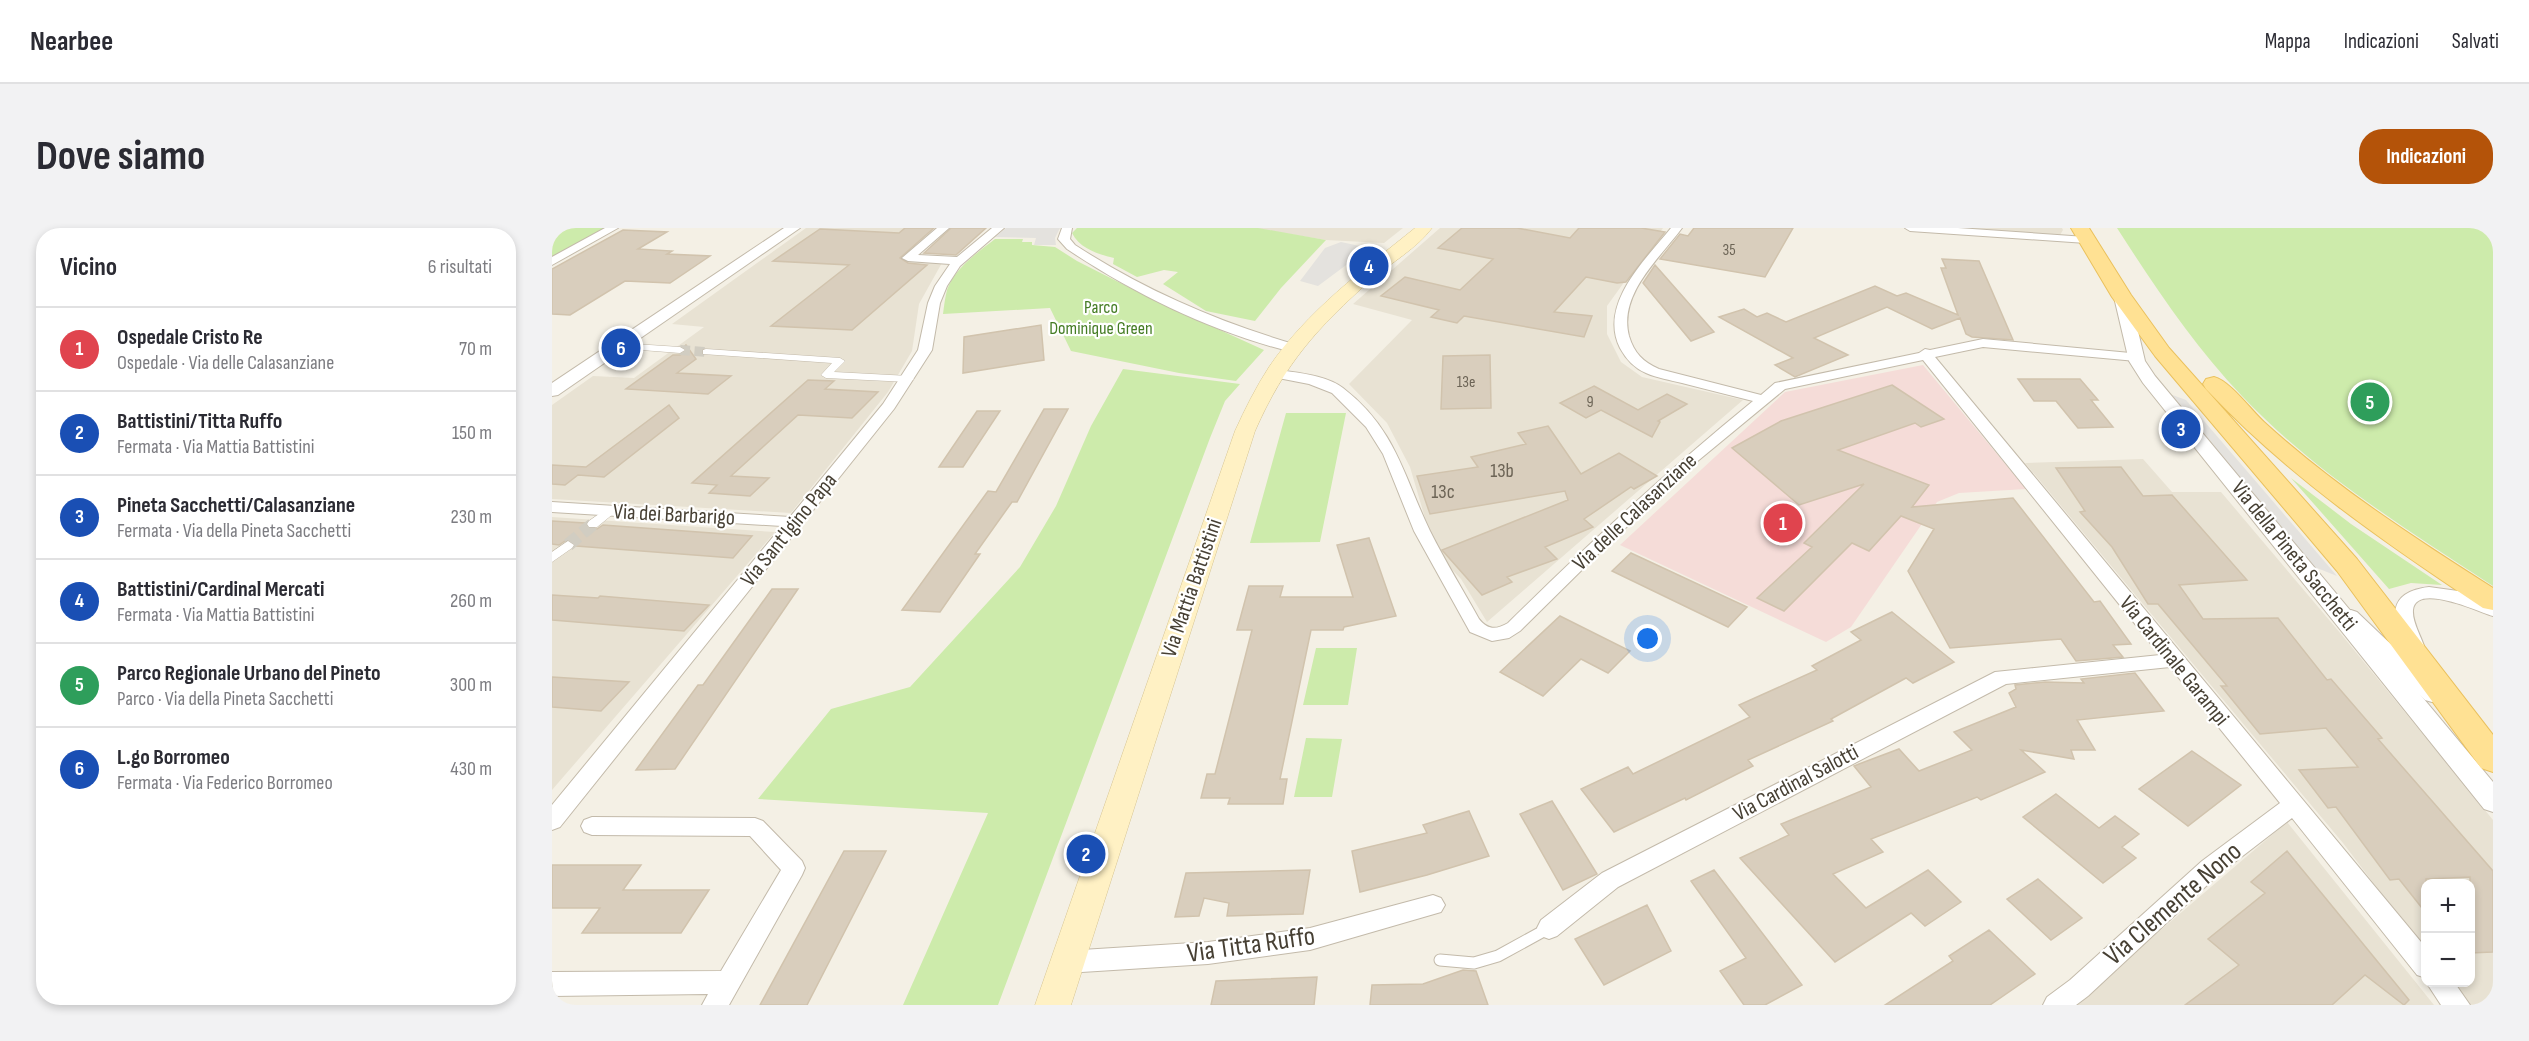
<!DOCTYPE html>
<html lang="it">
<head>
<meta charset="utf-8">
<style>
  :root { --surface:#fff; --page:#f2f2f3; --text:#2b2b33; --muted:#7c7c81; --line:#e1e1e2; --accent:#b45309 }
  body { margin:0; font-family:"Sofia Sans Condensed",sans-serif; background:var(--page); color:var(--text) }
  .controls { position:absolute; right:18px; bottom:18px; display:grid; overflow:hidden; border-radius:12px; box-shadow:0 3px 9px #0003 }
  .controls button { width:54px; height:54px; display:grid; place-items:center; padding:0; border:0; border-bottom:2px solid var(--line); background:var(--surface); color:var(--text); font:30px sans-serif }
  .you { position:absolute; left:1096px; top:411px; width:21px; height:21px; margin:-15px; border:4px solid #fff; border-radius:50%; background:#1a73e8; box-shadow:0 0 0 9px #1a73e833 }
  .badge { display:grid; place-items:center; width:39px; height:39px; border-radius:50%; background:var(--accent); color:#fff; font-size:20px; font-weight:700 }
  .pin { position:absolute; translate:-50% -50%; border:3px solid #fff; box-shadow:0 2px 6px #0006 }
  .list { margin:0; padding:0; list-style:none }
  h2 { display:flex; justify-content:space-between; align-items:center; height:78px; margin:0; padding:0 24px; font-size:26px }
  h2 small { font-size:20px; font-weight:400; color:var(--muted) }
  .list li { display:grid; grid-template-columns:39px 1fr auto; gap:18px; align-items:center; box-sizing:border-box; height:84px; padding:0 24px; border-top:2px solid var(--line) }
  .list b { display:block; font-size:22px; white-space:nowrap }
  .list p { margin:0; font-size:20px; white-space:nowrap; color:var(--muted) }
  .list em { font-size:20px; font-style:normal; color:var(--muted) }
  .map { position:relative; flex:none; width:1941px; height:777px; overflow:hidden; border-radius:24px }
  header { display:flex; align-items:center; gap:36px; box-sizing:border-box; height:84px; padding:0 30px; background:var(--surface); border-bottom:2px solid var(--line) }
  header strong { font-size:28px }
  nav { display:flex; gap:33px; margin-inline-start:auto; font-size:21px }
  .intro { display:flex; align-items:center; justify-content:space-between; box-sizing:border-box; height:144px; padding:0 36px }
  h1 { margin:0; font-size:42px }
  .button { padding:15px 27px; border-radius:24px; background:var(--accent); color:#fff; font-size:21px; font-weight:700 }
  main { display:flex; gap:36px; padding:0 36px }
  aside { flex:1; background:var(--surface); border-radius:24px; box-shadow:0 3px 9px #0003 }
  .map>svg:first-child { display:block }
  .residential { fill:#e8e2d3 }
  .medical { fill:#f5dcd8 }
  .green { fill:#cdebab }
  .parking { fill:#e4e2de }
  .building { fill:#d9cebd; stroke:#d1c3ad; stroke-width:1.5 }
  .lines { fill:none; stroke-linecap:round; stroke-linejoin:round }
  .pedestrian-tunnel-far1 { stroke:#d1cdc2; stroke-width:10; stroke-dasharray:10 4.5; stroke-linecap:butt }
  .pedestrian-tunnel { stroke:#d1cdc2; stroke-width:13; stroke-dasharray:13 6; stroke-linecap:butt }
  .service-casing { stroke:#c3baaa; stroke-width:13 }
  .pedestrian-casing { stroke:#c3baaa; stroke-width:1 }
  .minor-casing { stroke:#c3baaa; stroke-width:2 }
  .tertiary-casing { stroke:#c3baaa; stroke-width:2 }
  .secondary-casing { stroke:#d7c592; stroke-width:1 }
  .primary-casing { stroke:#eac15d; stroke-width:2 }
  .service { stroke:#fff; stroke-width:11 }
  .pedestrian { fill:#fff; fill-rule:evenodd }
  .minor { fill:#fff; fill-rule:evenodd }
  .tertiary { fill:#fff; fill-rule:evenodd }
  .secondary { fill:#fff1c4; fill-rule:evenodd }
  .primary { fill:#ffe193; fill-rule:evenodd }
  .labels { text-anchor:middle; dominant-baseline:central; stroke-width:4.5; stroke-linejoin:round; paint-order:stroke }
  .far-number-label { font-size:16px; fill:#6c6456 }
  .far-park-label { font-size:18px; fill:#447c24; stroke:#fff }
  .number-label { font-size:20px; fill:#6c6456 }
  .street-label { font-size:22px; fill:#474034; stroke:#fff }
  .near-street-label { font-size:27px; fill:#474034; stroke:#fff }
</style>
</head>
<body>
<header>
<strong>Nearbee</strong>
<nav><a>Mappa</a><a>Indicazioni</a><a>Salvati</a></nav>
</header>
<div class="intro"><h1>Dove siamo</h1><a class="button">Indicazioni</a></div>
<main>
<aside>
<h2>Vicino<small>6 risultati</small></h2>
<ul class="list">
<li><span class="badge" style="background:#e0444e">1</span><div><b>Ospedale Cristo Re</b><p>Ospedale · Via delle Calasanziane</p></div><em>70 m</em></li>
<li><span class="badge" style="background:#1a4fb4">2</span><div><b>Battistini/Titta Ruffo</b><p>Fermata · Via Mattia Battistini</p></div><em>150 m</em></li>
<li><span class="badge" style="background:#1a4fb4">3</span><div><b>Pineta Sacchetti/Calasanziane</b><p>Fermata · Via della Pineta Sacchetti</p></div><em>230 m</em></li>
<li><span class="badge" style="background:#1a4fb4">4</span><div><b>Battistini/Cardinal Mercati</b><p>Fermata · Via Mattia Battistini</p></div><em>260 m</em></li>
<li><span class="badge" style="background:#2e9e5b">5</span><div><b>Parco Regionale Urbano del Pineto</b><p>Parco · Via della Pineta Sacchetti</p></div><em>300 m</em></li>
<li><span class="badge" style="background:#1a4fb4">6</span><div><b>L.go Borromeo</b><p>Fermata · Via Federico Borromeo</p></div><em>430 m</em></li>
</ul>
</aside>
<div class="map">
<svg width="1941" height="777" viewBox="0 0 1941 777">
  <rect width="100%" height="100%" fill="#f4f0e5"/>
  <path class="residential" d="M254 0H381L344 31 391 33 367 76 360 123 336 164 239 285 0 271V177L41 148 82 150 152 99 120 96Z
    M702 0H851L832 15 774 12Z
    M888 0H1111L1055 78V106L1069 134 1090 149 1191 172 935 394 909 351 883 324 858 239 835 195 797 156 860 92 801 76Z
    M1405 0H1510L1511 2 1508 7Z
    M1591 231 1620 264H1669L1789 406 1941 592V777H1914L1897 755 1918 754V656H1874L1873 723 1791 615 1473 235Z
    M0 289 223 304 0 562Z
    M1735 594 1882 777H1521Z"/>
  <path class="medical" d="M1371 137 1474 261 1407 265 1385 274 1299 399 1274 414 1068 317 1233 164Z"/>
  <path class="green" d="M0 0H55L0 31Z
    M525 0H706L774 12 729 60 703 93 654 83 611 56 626 44 612 42 585 49 561 36 562 30C546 26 528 21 520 5Z
    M1565 0H1941V358C1853 300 1763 245 1690 168 1642 118 1603 59 1565 0Z
    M443 11H471L470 14H480V17L503 19 525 33 602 72 712 122 684 153 627 145 519 123 498 80 391 86C392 78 393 70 395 62 402 41 426 24 443 11Z
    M571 141 688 156 673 173 658 210 446 777H351L436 585 206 571 279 481 358 459 468 339 504 278 539 198Z
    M734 185H794L768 314 698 315Z
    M1739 250 1799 296 1890 357 1859 355 1837 361Z
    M764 420H805L796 477H751Z
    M754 510 790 511 780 569H742Z"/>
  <path class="parking" d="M454 0H508L503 10 504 17H482L484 10 443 9Z
    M789 14 817 20 766 58 748 53 773 20Z
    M1615 165 1634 172 1785 348 1760 338Z"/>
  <path class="building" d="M353 0H382L348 30 356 35 375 37 300 102 219 98 297 37 221 33 268 1 347 5Z
    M399 0H434L404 27 372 25Z
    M910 0H965L1018 10 1027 0H1089L1113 4 1074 54 1065 55 1034 49 1002 84 1040 88 1032 109 912 88 905 95 879 89 887 82 829 68 853 49 908 62 941 31 886 20Z
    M1142 0H1241L1213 49 1108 31 1128 6 1136 8Z
    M71 2 115 4 86 21 120 23 115 26 158 28 118 55 73 53 18 87 0 86V41Z
    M1390 31 1427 33 1461 112 1420 109 1414 106 1408 90 1380 101 1335 79 1262 110 1296 127 1243 149 1223 137 1241 130 1167 89 1192 81 1205 89 1215 85 1234 94 1323 58 1345 68 1354 65 1406 87 1389 40H1394Z
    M1103 37 1162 104 1139 113 1091 55Z
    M489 97 492 132 411 145 412 109Z
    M134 117 144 131 125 145 179 148 156 166 74 161 121 127H128L134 124 135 121 132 119Z
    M938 127 939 180 889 181 891 128Z
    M1466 151H1528L1546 172H1539L1561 199 1526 200 1504 173H1482Z
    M256 152 282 153 273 161 326 164 300 190 246 187 179 248 217 250 198 268 157 265 165 257 140 255Z
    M1340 157 1392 191 1369 199 1363 195 1286 222 1377 257 1360 279 1461 270 1542 374 1548 373 1579 416 1561 417 1571 429 1524 433 1509 411 1398 420 1356 343 1382 301 1349 288 1317 323 1300 315 1232 383 1205 370 1260 319 1252 315 1312 256 1247 277 1180 220 1229 193Z
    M1042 158 1086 182 1115 166 1135 176 1106 193 1108 194 1100 209 1049 182 1034 190 1008 175Z
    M117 177 127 190 52 249 26 247 13 257 0 256V237L34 239Z
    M492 181H516L465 274H460L423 326H428L388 384 350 382 436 263 444 264Z
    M425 183H448L411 239H387Z
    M996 198 1029 246 1067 225 1105 248 1082 261 1079 259 1032 291 1041 299 993 319 1005 331 955 349 960 354 930 367 890 322 1016 272 1013 263 878 286 865 248 926 239 919 229 974 216 966 205Z
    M1569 239 1591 268 1620 267 1695 352 1627 357 1651 391 1726 390 1775 452 1779 451 1830 510 1826 511 1941 643V724L1918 725V649L1874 651V685L1847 651 1838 652 1784 579 1776 580 1747 542 1806 539 1774 500 1708 506 1669 458H1675L1606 376H1596L1560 319 1528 284 1533 283 1504 240Z
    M0 293 33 295 37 301H45L51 297 200 308 181 330 24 318 16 311 7 317 0 316Z
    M817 310 844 388 792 399 791 402H759L728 551H735L731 576H676L678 570H649L655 546H663L700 402H685L697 358H731L728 369H801L785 317Z
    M1079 325 1195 379 1176 399 1060 343Z
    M220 361H246L123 541 84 542 146 457H151Z
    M0 367 46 370 48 368 157 377 132 403 0 392Z
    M1340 384 1402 434 1361 455 1354 450 1279 491 1281 493 1196 532 1201 538 1134 572 1133 570 1062 604 1029 561 1076 539 1081 546 1198 489 1187 477 1265 442 1260 438 1309 412 1299 404Z
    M1008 388 1078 423 1056 445 1029 431 991 468 948 444Z
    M1583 445 1612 483 1525 492 1543 522H1519L1522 531 1469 522 1493 544 1429 572 1425 569 1319 611 1331 624 1281 646 1314 680 1376 642 1409 674 1373 698 1359 685 1283 734 1188 630 1237 607 1229 596 1319 559 1302 538 1307 536 1347 521 1367 543 1420 522 1402 504 1464 479 1457 465 1464 461 1463 457 1493 454 1532 455 1529 451Z
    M0 449 77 454 49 483 0 479Z
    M1640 523 1689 557 1636 598 1587 561Z
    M1504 566 1547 600 1563 588 1587 606 1570 619 1584 630 1551 655 1471 589Z
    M1000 573 1045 646 1011 662 968 586Z
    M917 583 937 628 875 647 808 664 800 623 875 605 871 597Z
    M292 623H334L255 777H208Z
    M1735 623 1857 772 1852 777 1813 747 1780 777H1633L1687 737 1656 711 1713 665 1699 654Z
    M0 637H89L71 662H157L129 705H30L48 680H0Z
    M758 642 751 686 675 688 677 675 652 670 647 688 623 689 634 645Z
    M1162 642 1250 757 1213 777H1192L1168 743 1194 730 1139 653Z
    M1486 651 1530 690 1499 712 1455 671Z
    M1095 677 1119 723 1052 757 1023 711Z
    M1437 702 1483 746 1438 777H1333L1401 733 1397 728Z
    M911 742 924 743 936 777H818L820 757 871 756Z
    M765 749 762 777H659L664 753Z"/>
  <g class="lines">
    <path class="pedestrian-tunnel-far1" d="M128 122 154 124"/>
    <path class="pedestrian-tunnel" d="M16 317 41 296"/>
    <g class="service-casing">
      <path id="service" d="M888 732 922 735 946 728 997 700"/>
    </g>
    <g class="pedestrian-casing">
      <path id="pedestrian" d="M67 115 128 119 133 122 128 125 64 120 62 118Z
        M154 121 288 130 293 133 282 144 357 148 362 151 357 154 274 150 269 147 280 135 151 126V122Z
        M57 279 61 280 63 283 61 286 45 299H37L35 296 37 293Z
        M16 313 22 317 20 320 0 334V324Z"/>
    </g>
    <g class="minor-casing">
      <path id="minor" d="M53 0H66L0 37V29Z
        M385 0H397L366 27 405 29 440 0H452L408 38 395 58 388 75 380 122 342 181 8 599 0 602V577L230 298 0 284V274L238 289 331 176 366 122 376 75 383 58 398 36 356 33 350 30Z
        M510 0H520L518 11 523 17C592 62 666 94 745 117L747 120 740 124C660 104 584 67 515 21L506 11Z
        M1119 0H1130C1108 30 1066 66 1077 108 1082 125 1091 134 1107 141L1209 167 1223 155 1367 125 1373 121 1378 122 1431 111 1589 126 1591 129 1584 133 1431 119 1383 129 1874 720V750L1865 747 1740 590 1666 647 1536 768 1524 777H1491L1495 769 1518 752 1650 633 1728 575 1618 439 1454 456 1066 659 1005 708 997 711 989 708 985 700 989 692 1050 645 1443 444 1608 427 1371 132 1233 161 1136 241 1048 324 968 403 957 410 940 413 918 404 862 303 831 226 814 199 780 165 757 156 721 149 714 145 721 141C743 145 773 146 791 160 844 201 851 247 878 303 893 333 911 362 927 391 936 402 944 402 956 395 1035 317 1115 243 1201 173 1177 167 1153 161 1130 155 1118 152 1105 150 1094 145 1082 140 1074 131 1068 120 1046 76 1094 31 1119 0Z
        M1353 0H1406L1534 9 1540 12 1534 15 1358 3Z
        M1877 359 1906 363 1941 375V388C1927 384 1864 354 1861 382 1860 394 1869 408 1872 418L1870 423 1863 425 1856 423C1838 392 1834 364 1877 359Z
        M1799 382 1805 384 1887 462 1890 467 1887 472 1880 474 1873 472 1793 392 1790 388 1793 384Z
        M40 589 203 590 211 593 250 633 253 640 250 647 177 777H150L156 766 0 768V744L169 743 229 642 198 608 40 607 32 604 29 598 32 592Z
        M881 667 889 670 893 677 889 684 758 722 656 736 514 745 505 742 502 734 505 726 514 723 656 714 758 700Z
        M1874 754H1902L1918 777H1889Z"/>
    </g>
    <g class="tertiary-casing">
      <path id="tertiary" d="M232 0H248L6 167 0 168V155Z
        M1570 64 1578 69 1593 133 1603 148 1941 554V584L1932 581 1591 155 1577 133 1562 69Z"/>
    </g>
    <g class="secondary-casing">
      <path id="secondary" d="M863 0H880C865 20 839 35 820 51 765 100 733 135 703 203L519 777H483L683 203C693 181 704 159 717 139 755 83 811 42 863 0Z"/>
    </g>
    <g class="primary-casing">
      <path id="primary" d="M1519 0H1537L1579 67 1617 120 1805 331 1941 507V544L1929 540 1785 343 1603 128 1560 69Z
        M1662 149C1678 153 1699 182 1712 194 1782 258 1861 309 1941 360V382L1931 380C1832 314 1736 248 1654 161L1651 156 1654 151Z"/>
    </g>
    <use href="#service" class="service"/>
    <use href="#pedestrian" class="pedestrian"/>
    <use href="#minor" class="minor"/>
    <use href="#tertiary" class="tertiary"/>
    <use href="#secondary" class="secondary"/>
    <use href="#primary" class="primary"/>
  </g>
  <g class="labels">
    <g class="far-number-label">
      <text x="1177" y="22">35</text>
      <text x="914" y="154">13e</text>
      <text x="1038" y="174">9</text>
    </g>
    <g class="far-park-label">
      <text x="549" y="79">Parco<tspan x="549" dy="21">Dominique Green</tspan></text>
    </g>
    <g class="number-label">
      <text x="950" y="243">13b</text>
      <text x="891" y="264">13c</text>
    </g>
    <g class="street-label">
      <text transform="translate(1083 284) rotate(-43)">Via delle Calasanziane</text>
      <text transform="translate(122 287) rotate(3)">Via dei Barbarigo</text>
      <text transform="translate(237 302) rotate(-51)">Via Sant'Igino Papa</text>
      <text transform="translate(1742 328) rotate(51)">Via della Pineta Sacchetti</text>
      <text transform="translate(640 360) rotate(-71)">Via Mattia Battistini</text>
      <text transform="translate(1622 433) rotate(51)">Via Cardinale Garampi</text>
      <text transform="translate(1244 555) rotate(-28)">Via Cardinal Salotti</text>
    </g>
    <g class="near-street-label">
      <text transform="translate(1621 676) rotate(-41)">Via Clemente Nono</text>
      <text transform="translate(699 717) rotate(-8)">Via Titta Ruffo</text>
    </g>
  </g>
</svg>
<div class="controls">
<button>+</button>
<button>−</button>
</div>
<div class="you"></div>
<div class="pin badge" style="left:1231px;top:295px;background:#e0444e">1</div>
<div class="pin badge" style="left:534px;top:626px;background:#1a4fb4">2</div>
<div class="pin badge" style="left:1629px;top:201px;background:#1a4fb4">3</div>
<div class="pin badge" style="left:817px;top:38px;background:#1a4fb4">4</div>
<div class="pin badge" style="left:1818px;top:174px;background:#2e9e5b">5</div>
<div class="pin badge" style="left:69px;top:120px;background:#1a4fb4">6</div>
</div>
</main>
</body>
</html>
